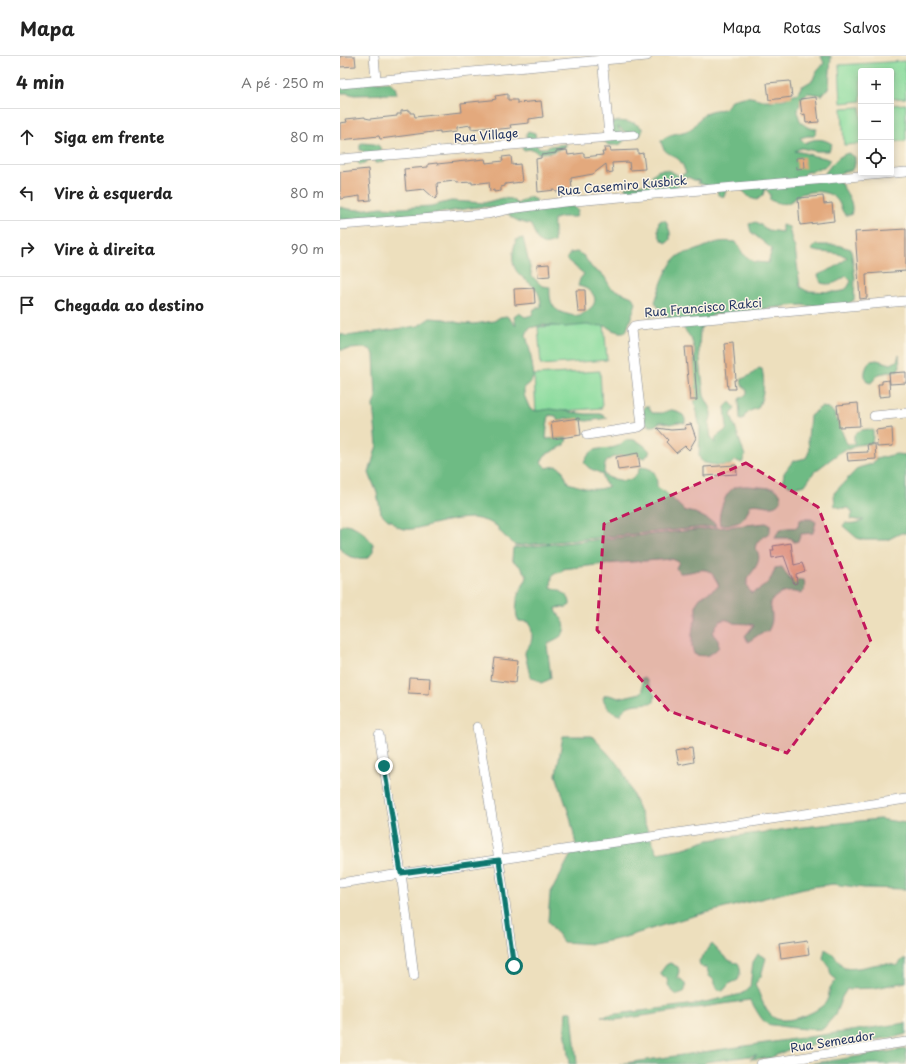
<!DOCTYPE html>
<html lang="pt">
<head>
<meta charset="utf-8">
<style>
  :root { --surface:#fff; --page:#f2f2f2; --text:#222; --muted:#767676; --line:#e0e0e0 }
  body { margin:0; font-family:"Playpen Sans",sans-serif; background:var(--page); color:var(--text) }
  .controls { position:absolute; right:12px; top:12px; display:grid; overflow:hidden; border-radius:4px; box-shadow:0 2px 10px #0003 }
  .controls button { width:36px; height:36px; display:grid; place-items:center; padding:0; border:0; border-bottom:1px solid var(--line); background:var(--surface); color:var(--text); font:20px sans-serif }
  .stop { position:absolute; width:12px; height:12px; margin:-9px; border:3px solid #0f766e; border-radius:50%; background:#fff }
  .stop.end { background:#0f766e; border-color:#fff; box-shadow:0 1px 4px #0008 }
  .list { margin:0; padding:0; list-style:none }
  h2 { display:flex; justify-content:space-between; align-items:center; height:52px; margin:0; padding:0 16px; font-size:17px }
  h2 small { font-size:13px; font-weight:400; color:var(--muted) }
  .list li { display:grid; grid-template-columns:26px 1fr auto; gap:12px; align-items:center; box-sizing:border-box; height:56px; padding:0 16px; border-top:1px solid var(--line) }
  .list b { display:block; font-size:15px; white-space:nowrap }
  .list em { font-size:13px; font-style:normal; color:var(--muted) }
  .icon { flex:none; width:22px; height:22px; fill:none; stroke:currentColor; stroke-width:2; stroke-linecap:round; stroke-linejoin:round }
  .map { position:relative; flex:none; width:566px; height:1008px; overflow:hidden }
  header { display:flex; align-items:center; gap:24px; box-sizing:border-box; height:56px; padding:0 20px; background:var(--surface); border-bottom:1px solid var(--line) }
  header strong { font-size:19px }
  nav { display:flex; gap:22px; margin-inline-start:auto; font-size:14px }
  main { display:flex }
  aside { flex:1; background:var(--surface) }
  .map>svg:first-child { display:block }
  .green { fill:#88db9c; stroke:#52857d }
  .forest { fill:#6ebb84; stroke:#447571 }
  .building { fill:#e3a97d }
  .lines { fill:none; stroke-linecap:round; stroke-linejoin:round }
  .minor-casing { stroke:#84878e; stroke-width:10 }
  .minor { stroke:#fff; stroke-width:9 }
  .route { stroke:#0f766e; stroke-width:5 }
  .marked { fill:#c2185b; fill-opacity:0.2; stroke:#c2185b; stroke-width:3; stroke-dasharray:8 5; stroke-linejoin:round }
  .labels { text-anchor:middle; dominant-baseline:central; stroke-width:3; stroke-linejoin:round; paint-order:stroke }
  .street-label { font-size:12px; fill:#1b2f5e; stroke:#fcf5e5 }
</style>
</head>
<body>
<header>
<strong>Mapa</strong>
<nav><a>Mapa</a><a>Rotas</a><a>Salvos</a></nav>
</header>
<main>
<aside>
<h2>4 min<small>A pé · 250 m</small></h2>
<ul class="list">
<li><svg class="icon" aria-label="ahead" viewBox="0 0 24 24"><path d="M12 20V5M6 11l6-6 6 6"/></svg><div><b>Siga em frente</b></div><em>80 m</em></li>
<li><svg class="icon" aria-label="left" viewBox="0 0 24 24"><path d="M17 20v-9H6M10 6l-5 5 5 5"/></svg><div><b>Vire à esquerda</b></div><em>80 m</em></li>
<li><svg class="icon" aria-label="right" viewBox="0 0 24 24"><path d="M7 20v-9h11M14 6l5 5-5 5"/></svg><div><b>Vire à direita</b></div><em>90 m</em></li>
<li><svg class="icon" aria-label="arrive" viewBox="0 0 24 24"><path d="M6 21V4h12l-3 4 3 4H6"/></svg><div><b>Chegada ao destino</b></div></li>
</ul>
</aside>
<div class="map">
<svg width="566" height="1008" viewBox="0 0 566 1008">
  <rect width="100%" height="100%" fill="#fcf5e5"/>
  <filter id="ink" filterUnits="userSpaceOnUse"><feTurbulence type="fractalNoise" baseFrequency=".025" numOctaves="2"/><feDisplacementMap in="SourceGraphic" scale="8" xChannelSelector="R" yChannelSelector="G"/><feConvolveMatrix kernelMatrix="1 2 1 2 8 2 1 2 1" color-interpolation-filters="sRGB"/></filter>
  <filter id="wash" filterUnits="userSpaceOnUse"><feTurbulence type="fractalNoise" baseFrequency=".012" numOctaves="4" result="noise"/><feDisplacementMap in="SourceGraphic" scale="16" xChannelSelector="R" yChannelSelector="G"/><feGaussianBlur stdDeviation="0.9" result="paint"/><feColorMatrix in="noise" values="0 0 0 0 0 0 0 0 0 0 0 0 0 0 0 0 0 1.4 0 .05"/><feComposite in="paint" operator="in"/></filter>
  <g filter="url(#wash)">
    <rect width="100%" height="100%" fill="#eddfbd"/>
    <path class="green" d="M565 5 566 42 551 43V15H521V45L501 47 499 9Z
      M566 48V85L551 86V49Z
      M521 51V88L504 89 502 52Z
      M264 267 267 304 201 309 198 271Z
      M260 315 262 352 196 357 194 319Z"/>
    <path class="forest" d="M481 0H491L489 31 482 39 468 37 462 41C461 46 458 52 458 56 458 67 467 73 477 73L474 80H467L460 82 465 87C475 82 483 82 492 88L489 95H475L461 92 455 95C462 96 468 98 474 100 480 101 484 101 490 104L486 110 472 115 466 116 463 122 483 120C490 110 496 101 508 97L515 101V108L511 115H504L497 120C502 133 516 144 511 159H505C501 154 501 149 498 145 490 134 473 134 461 138 456 140 453 145 448 147 443 149 435 146 430 144V138L425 132 423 139 417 144 410 142 400 132 386 134 384 141 378 139 377 133C369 132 365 128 357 127L360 125 354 124 348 121 342 124 333 136H289L284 131 305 128 314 130 309 124C317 110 327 112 339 120L346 117C344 113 343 108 340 105 332 96 324 100 321 85 330 75 343 79 352 72 358 67 360 59 368 56 379 51 385 58 391 44 397 43 404 40 410 41 419 42 420 45 429 44L431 45 445 43 451 39 458 37 461 31 473 24C475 16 480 13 484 7Z
      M0 25 50 26 55 31 57 38 14 39 7 37H0Z
      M279 65 294 67 302 72V76L300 80C292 80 286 78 280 72L277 71 282 76 285 84 279 89H268L263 84 274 79V76L271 74V67Z
      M188 75 195 77 196 87 199 92H206L210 90 226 88V90L212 96 198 97 192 93 183 94 182 92 187 84 186 78Z
      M22 87 34 88 38 89 42 94 36 96 48 103C44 106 40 107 35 107L34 103 27 104 24 108 20 109 18 106 25 96 20 94V88Z
      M189 141 196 144 198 151 232 150 238 154 236 161H221L214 163C213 171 215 178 214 186 197 194 197 181 191 169L178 165 171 161 167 156 152 151H138L80 160H49L20 164H0V151L8 153 20 154 41 151 59 152 91 150 111 145 144 147 162 142 172 143 177 148Z
      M322 164 326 165 330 176V184L327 187C318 184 317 174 319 166Z
      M416 166 428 174 442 176V169L449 171 452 185 455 192 460 231 467 235 496 236 503 235 508 231 511 225 506 220C498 226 491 230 481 227L478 219C488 214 500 211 507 201 495 195 483 198 471 194L476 189H497L511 193 515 222 514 244 508 248 467 250 463 249 448 250 373 259 360 273 359 295 364 340 371 353V361L369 368 371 382 375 387 376 381 387 373 385 351 390 346 395 352 391 359 405 400 402 407 395 404 390 409C381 410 371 409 362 406L359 400 360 372 353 338 355 294 351 282 338 265 320 259 309 260 307 258 322 257 315 246C320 232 327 205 342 198 346 196 352 196 357 194 374 187 377 184 396 186L403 198 414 206 428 207 432 193 411 176 409 168Z
      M183 182 192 220 202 230 210 231C209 245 212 255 227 258 231 259 236 261 240 260 242 259 243 257 245 256 262 247 255 233 238 230L240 223 244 218 227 204 230 197 237 196 244 200 252 212 264 220 271 232 292 241 296 247 286 276H279L272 274 266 270 246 269 225 271 203 269 189 272 186 279 190 295 194 320 190 327 184 332V339L190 353 197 355 210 353 246 358H260L268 362 247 365 225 362 218 366 216 360 209 359 207 371 206 383 227 382 225 389 205 399 201 406 206 412 216 410 222 413 228 427C242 431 254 437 269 430L264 426 262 418 249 412 244 407C252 388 261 395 275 391 280 390 282 386 286 384 295 381 306 390 310 396L305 402C297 400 275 397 268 404 264 407 264 414 264 419L270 422 284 425 291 423 297 418 300 411C314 412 317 417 317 431L325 436 345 455 355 457 375 467 376 470 174 490 175 489C168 482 161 479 157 470 150 466 141 463 133 462 120 462 106 465 93 468 79 471 61 480 51 464H48L41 457 37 437 29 417 37 389 33 349 36 342 34 298 30 293 22 292 0 294V278L7 280 78 270 90 262 104 263 119 267 134 268 154 265 160 261 167 260 176 270 174 261 179 257 185 261 192 259 194 253 201 251C202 217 161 230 176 184Z
      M559 299 560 310 558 314 539 318 531 327 527 326C523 318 525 312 530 305L537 304 551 308 557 305Z
      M419 312 422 313C425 326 424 339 418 352L410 355 405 359 403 364H400L399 343 407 338V335C404 330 400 329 402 323L411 319Z
      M305 350H308L312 357H322L330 354H333L343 359 345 363V367L338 366 330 368 323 366H320L314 370H310L305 366 303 353Z
      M481 351 488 352 494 357 507 388H514V379C518 374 527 372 533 374V380L532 387 516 389 510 393 503 394 474 416 465 429 456 431 449 429 443 424 444 417 453 405 466 402 469 396 468 382 470 360Z
      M556 398 566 399V477H561L547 484H524L517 482 503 470 505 467C510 468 520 467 524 464H517L510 463 513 457 509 452H501L495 450 494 437 518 412 532 408 536 403Z
      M408 430 431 432H434L440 437 441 444C432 456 423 446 410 449 404 468 398 468 380 469 377 460 384 439 392 433 396 430 403 430 408 430Z
      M462 463H471L476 466 473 477 461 478 458 485 454 486 451 482H435C439 469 449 473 458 471L459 465Z
      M426 467 430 469V476L418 485 415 491C424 504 415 512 407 523V530L411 537C423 533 432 525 435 512L442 511 450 524H464L465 531 462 538C450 533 437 536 430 547 432 558 434 565 428 575L421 577 408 586 405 580 414 569C407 567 402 568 394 567 392 566 390 565 388 564 379 562 375 570 373 578L378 584 379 591C372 599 365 602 354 598L352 591V578L353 570 356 563V548L360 542 379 530C368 504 360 517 340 517L336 512 339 506 332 503 265 508 223 513 222 516 216 517 212 520 211 531C219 534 231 539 230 549L227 551 216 552C216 560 228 565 224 575 222 583 212 583 207 589L211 622 208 624 201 627 190 620 185 598C185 593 189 591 191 586 193 581 192 572 189 566L179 565C174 559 177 543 179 537 181 530 187 526 187 519L181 511 172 504 173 492Z
      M4 468C15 468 27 479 33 488V496L28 502C19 503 4 502 0 491 0 485 0 477 0 471Z
      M302 622H305C310 626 310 634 315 639L314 646C300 650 288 644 280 659 272 658 265 649 263 642L265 639H269L279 642 301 637 303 634Z
      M223 680H252L282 713 317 797 344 792 369 784 454 772 539 763 566 767V833L524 832 493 828 464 832 346 862 282 882 253 888 223 886 208 865 210 838 236 789 230 761 216 719Z
      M372 888C379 895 388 907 398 907 402 914 400 918 398 924L389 928 383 935 378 934 373 923 369 920 367 912H363L360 909 359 905Z
      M485 893 493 898 504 912C524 915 538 903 557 910L563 903H566V926L535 932 507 933 502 941 495 959 483 973C468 974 454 972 439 970 436 969 430 969 427 968 420 963 415 951 410 944L275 964 261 960 356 948 402 938 410 931 413 906 418 898 426 902 421 920 415 928C420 938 423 953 433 961 444 970 478 957 486 946 492 936 485 934 497 924L491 919 489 910 483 902Z
      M330 907 338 911 339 915 337 922C348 924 349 938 337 939 330 933 328 932 327 922L323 921 320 917 326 909Z
      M226 956H232L237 1008H229L225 971Z
      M566 967V978L552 982 538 983 532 986 507 993H500L487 988 480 987 466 991 452 992 430 1002 410 1003 417 999 366 1006 364 1008H279Z
      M566 993V1008H469Z"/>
    <g id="blocks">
      <path class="building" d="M0 0H15L16 10 0 11Z
        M450 25 452 41 429 44 427 27Z
        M168 38V44H177V47L201 45 203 61 189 63V67L170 69 171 72 160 73 152 74V71L131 73V69L117 71V75L100 77V75L40 83 39 80 0 84V67L7 66 6 63 25 61V62L30 63 57 60V58H61V55L70 54V57H74L75 61 122 56 121 47 151 44 156 43 155 40Z
        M476 41 479 66 466 67 465 58 462 59 460 43Z
        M264 92H270L271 95 298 94V98L303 97 305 113 290 114 289 106 272 107 273 116 267 117 266 108 253 118 231 122 232 134 216 136 215 134 198 136 196 103 201 102V99L216 97V95L227 94 228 99 244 97V101L263 99 262 96H265Z
        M171 100 172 109 180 108 182 126 165 128V130L161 131V135L154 136V134L150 135 149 126 132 128V126L116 127 115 125 97 127 98 139 95 143 84 133 66 135 64 113 88 111V108L97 107V108L145 103 146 107 163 105 162 101Z
        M464 101 465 112 457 113 456 102Z
        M28 113 31 144 20 145V140L0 143V116Z
        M483 140 484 148 492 147 494 165 460 169 458 142Z
        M566 173V215L526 218 527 242 520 243 515 176Z
        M209 208 210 220 198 221 197 209Z
        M194 232 195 247 175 249 174 233Z
        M236 234H245L246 256H238Z
        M393 286 396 324H394L395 333H388L384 287Z
        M345 291H353L357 344H350Z
        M566 316V327L550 328 549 317Z
        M549 324 550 340 539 341 538 328H542V325Z
        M518 347 520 370 499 371 497 349Z
        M239 362 241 379 213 383 211 366Z
        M351 368 356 382 349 394 345 390 336 397 326 386 328 384 317 372 331 374 346 373 345 369Z
        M552 372 553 390 537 391 536 374Z
        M527 388H535L536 403 508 405 507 397 528 396Z
        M298 397 300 411 278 414 276 401Z
        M396 409 397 418 364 420V411Z
        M451 487 454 509 462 507 465 515 456 518 457 527 454 528 444 500 432 502 431 494H434L433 490Z
        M154 601 178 604 175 627 151 624Z
        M69 621 90 622 89 638 68 637Z
        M352 691 354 706 339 709 336 694Z
        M467 885 469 899 441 903 439 889Z"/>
    </g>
  </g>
  <g filter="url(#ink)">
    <use href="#blocks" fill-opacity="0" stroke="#84878e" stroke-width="1"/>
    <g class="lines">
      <g class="minor-casing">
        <path id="minor" d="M34 0 36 24
          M262 0 269 80
          M0 28 307 0
          M0 103 294 79
          M0 169 147 158 170 153 224 146 566 116
          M534 360 566 357
          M247 379 299 371 302 369 291 274 294 270 300 269 566 245
          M137 671 159 804 174 910
          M39 679 61 817 74 920
          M0 827 566 743
          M421 1008 566 986"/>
      </g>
      <use href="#minor" class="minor"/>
    </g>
  </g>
  <g class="lines" filter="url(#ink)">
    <path class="route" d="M44 710 61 817 159 804 174 910"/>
  </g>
  <path class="marked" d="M406 407 478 451 531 586 447 697 329 655 257 574 264 468Z"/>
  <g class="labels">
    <g class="street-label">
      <text transform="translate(146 79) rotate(-5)">Rua Village</text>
      <text transform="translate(282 129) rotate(-5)">Rua Casemiro Kusbick</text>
      <text transform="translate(363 251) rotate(-5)">Rua Francisco Rakci</text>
      <text transform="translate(492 985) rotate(-9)">Rua Semeador</text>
    </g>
  </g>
</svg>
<div class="controls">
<button>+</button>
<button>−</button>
<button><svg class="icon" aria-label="locate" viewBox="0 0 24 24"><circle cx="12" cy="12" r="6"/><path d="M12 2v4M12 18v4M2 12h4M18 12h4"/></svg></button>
</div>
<div class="stop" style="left:174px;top:910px"></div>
<div class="stop end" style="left:44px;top:710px"></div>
</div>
</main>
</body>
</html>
